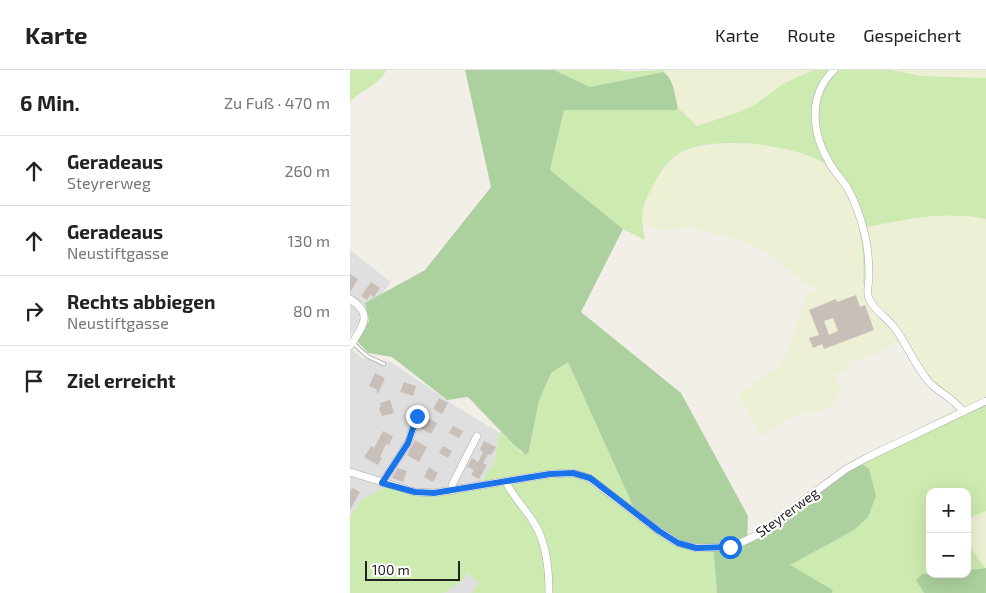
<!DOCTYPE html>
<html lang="de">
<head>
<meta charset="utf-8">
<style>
  :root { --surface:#fff; --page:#f2f2f2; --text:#222; --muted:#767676; --line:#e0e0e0 }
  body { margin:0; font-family:"Exo 2",sans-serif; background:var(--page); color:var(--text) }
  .controls { position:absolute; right:15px; bottom:15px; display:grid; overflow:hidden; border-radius:10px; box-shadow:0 5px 20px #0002 }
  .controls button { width:45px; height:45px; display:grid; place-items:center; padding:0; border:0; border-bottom:1px solid var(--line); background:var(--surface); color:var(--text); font:25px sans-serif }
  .scale { position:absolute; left:15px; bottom:12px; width:95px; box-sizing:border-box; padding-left:5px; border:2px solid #222; border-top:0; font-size:14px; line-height:18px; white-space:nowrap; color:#222; -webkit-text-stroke:4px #fff; paint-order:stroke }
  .stop { position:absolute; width:15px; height:15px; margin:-11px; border:4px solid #1a73e8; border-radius:50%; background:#fff }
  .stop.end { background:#1a73e8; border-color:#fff; box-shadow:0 1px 5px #0008 }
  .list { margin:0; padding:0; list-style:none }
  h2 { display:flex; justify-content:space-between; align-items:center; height:65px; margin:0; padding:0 20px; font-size:21px }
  h2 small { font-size:16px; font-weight:400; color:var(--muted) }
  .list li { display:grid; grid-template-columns:32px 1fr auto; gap:15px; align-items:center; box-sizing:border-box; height:70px; padding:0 20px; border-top:1px solid var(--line) }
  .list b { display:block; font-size:19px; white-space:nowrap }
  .list p { margin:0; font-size:16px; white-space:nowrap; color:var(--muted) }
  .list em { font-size:16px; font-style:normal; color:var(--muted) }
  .icon { flex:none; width:28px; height:28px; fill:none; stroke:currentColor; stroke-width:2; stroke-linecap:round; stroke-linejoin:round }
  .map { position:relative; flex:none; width:636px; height:523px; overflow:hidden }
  header { display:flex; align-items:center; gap:30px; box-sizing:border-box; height:70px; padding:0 25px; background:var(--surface); border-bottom:1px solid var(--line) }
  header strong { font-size:24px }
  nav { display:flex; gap:28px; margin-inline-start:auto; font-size:18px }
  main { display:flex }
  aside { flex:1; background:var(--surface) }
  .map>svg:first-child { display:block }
  .residential { fill:#e0dfdf }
  .farmland { fill:#eef0d5 }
  .grass { fill:#cdebb0 }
  .forest { fill:#add19e }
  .building { fill:#c7bfb8; fill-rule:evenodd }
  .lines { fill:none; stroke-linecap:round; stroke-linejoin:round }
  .service-casing { stroke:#a9a9a9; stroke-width:4.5 }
  .minor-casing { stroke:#a9a9a9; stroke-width:8 }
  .service { stroke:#fff; stroke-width:3 }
  .minor { stroke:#fff; stroke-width:7 }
  .route { stroke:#1a73e8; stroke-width:6 }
  .labels { text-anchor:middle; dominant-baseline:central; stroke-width:4.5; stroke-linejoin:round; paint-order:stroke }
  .street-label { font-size:14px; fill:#222; stroke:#fff }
</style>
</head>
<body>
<header>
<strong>Karte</strong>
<nav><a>Karte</a><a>Route</a><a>Gespeichert</a></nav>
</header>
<main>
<aside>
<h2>6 Min.<small>Zu Fuß · 470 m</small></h2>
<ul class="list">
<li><svg class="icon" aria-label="ahead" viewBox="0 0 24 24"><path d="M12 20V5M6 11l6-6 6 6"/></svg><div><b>Geradeaus</b><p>Steyrerweg</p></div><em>260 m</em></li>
<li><svg class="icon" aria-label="ahead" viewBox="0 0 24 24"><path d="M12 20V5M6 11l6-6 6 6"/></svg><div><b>Geradeaus</b><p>Neustiftgasse</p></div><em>130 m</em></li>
<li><svg class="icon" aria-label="right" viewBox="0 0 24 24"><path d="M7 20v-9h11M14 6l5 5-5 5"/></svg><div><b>Rechts abbiegen</b><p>Neustiftgasse</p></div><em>80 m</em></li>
<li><svg class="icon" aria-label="arrive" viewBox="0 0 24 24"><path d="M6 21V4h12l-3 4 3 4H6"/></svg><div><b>Ziel erreicht</b></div></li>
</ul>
</aside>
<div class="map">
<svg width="636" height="523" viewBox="0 0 636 523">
  <rect width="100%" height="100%" fill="#f2efe9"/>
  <path class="residential" d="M0 180 41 212 0 266Z
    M0 278 12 288 41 292 107 337 150 363 145 390 131 413 94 420 65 419 10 431 0 448Z
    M117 503 129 512 121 523H93L110 512Z"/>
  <path class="farmland" d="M314 0H463L435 13 404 35 389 42 347 56 328 38 320 9Z
    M541 0H636V8L572 6Z
    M409 73 435 79 469 89 481 99 487 107 501 131 508 156 513 179V213L520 211 515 157 549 151 603 145 636 149V328L616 336 608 331 583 313 554 268 528 284 502 291 496 300 485 303 491 321 484 334 469 341 456 342 438 348 411 367 388 325 428 296 437 284 455 226 467 219 450 210 415 180 385 169 341 158 321 160 306 159 292 153V146L296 131 309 104 322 88 331 83 348 77 366 75Z
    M636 441V498H635L617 472V449Z"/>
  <path class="grass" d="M0 0H36C31 15 9 20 0 33Z
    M204 0H267C274 3 304 0 314 0L317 4 313 2 240 17Z
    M463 0H541L572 6 636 8V149C596 140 555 150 515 157L520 211 513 214C515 174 508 130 481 100 469 86 447 82 430 78 402 72 346 68 323 88 314 95 308 106 303 116 298 125 292 136 292 148 292 155 294 163 295 170L273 159 200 100 214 40H324L328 38 347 56 389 42 404 35 435 13Z
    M218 292 288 447 363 475 367 523H121L129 512 117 503 111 512 93 523H0V448L10 431 41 413 65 419 94 420 131 413 145 390 150 361 172 383 179 381 189 331 201 303Z
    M636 328V441L617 449V422H580V504H572L566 510 574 523H482L483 520 439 495 504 460 506 390 604 341Z
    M617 472 635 498 617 500Z"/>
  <path class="forest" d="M115 0H204L240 17 313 2C324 8 325 27 328 38L326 40H214L200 100 273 159 231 242 331 323 398 446 397 470 506 390 519 399 526 426 518 447 504 460 440 495 483 520 482 523H367L363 475 322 472 288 447 218 292 201 303 189 331 179 381 176 385 163 374 118 327 97 330 42 287 18 283 6 270 19 251 15 233 75 200 141 117Z
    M636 498V523H574L566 510 572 504H617V500Z"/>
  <path class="building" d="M0 204 8 209 0 223Z
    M21 212 30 218 24 227 20 225 17 230 11 226Z
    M506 225 510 237 515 235 524 260 474 279 472 274 463 278 459 268 469 265 459 240 486 229 487 232ZM483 248 488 261 479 265 474 251Z
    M25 303 35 308 28 324 26 319 19 316Z
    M54 312 66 316 63 326 50 322Z
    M89 328 98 333 92 344 83 339Z
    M40 330 44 343 32 346 29 338 31 337 30 333Z
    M76 347 87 353 81 364 70 358Z
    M103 356 113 361 109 368 99 363Z
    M33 361 43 366 39 375 36 374 30 387 32 388 28 395 14 387 21 376 24 378Z
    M65 370 77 377 69 392 57 385Z
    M134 371 146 377 141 385 138 384 133 393 137 395 129 409 121 405 124 400 117 397 122 388 128 392 133 383 130 379Z
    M93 376 102 381 98 388 89 383Z
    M79 397 88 403 83 412 74 407Z
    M48 398 57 401 53 412 42 408Z
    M2 418 10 422 0 440V421Z"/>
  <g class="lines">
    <g class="service-casing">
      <path id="service" d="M3 273 17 286 34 294"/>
    </g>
    <g class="minor-casing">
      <path id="minor" d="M484 0C457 26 462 64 480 94 485 103 493 110 498 119 506 133 511 149 515 165 518 178 519 193 519 206 519 214 516 222 519 229 524 240 537 248 544 257 557 274 565 296 579 312 589 323 604 328 613 342
        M0 229C24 244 13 256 0 276
        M0 402 65 422 84 423 200 404 223 403 239 408 309 461 328 473 346 478 379 477 388 474 407 465 496 399 518 387 636 331
        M156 412C164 429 178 441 187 458 197 477 199 502 199 523
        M32 413 58 373 69 341
        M102 421V415L127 366"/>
    </g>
    <use href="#service" class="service"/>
    <use href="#minor" class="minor"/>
  </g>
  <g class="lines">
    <path class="route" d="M67 346 58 373 32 413 65 422 84 423 200 404 223 403 240 408 309 461 328 473 346 478 380 477"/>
  </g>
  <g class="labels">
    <g class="street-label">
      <text transform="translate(437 442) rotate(-36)">Steyrerweg</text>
    </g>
  </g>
</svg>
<div class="controls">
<button>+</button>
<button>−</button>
</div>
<div class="scale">100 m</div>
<div class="stop" style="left:380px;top:477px"></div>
<div class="stop end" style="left:67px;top:346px"></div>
</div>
</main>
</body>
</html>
